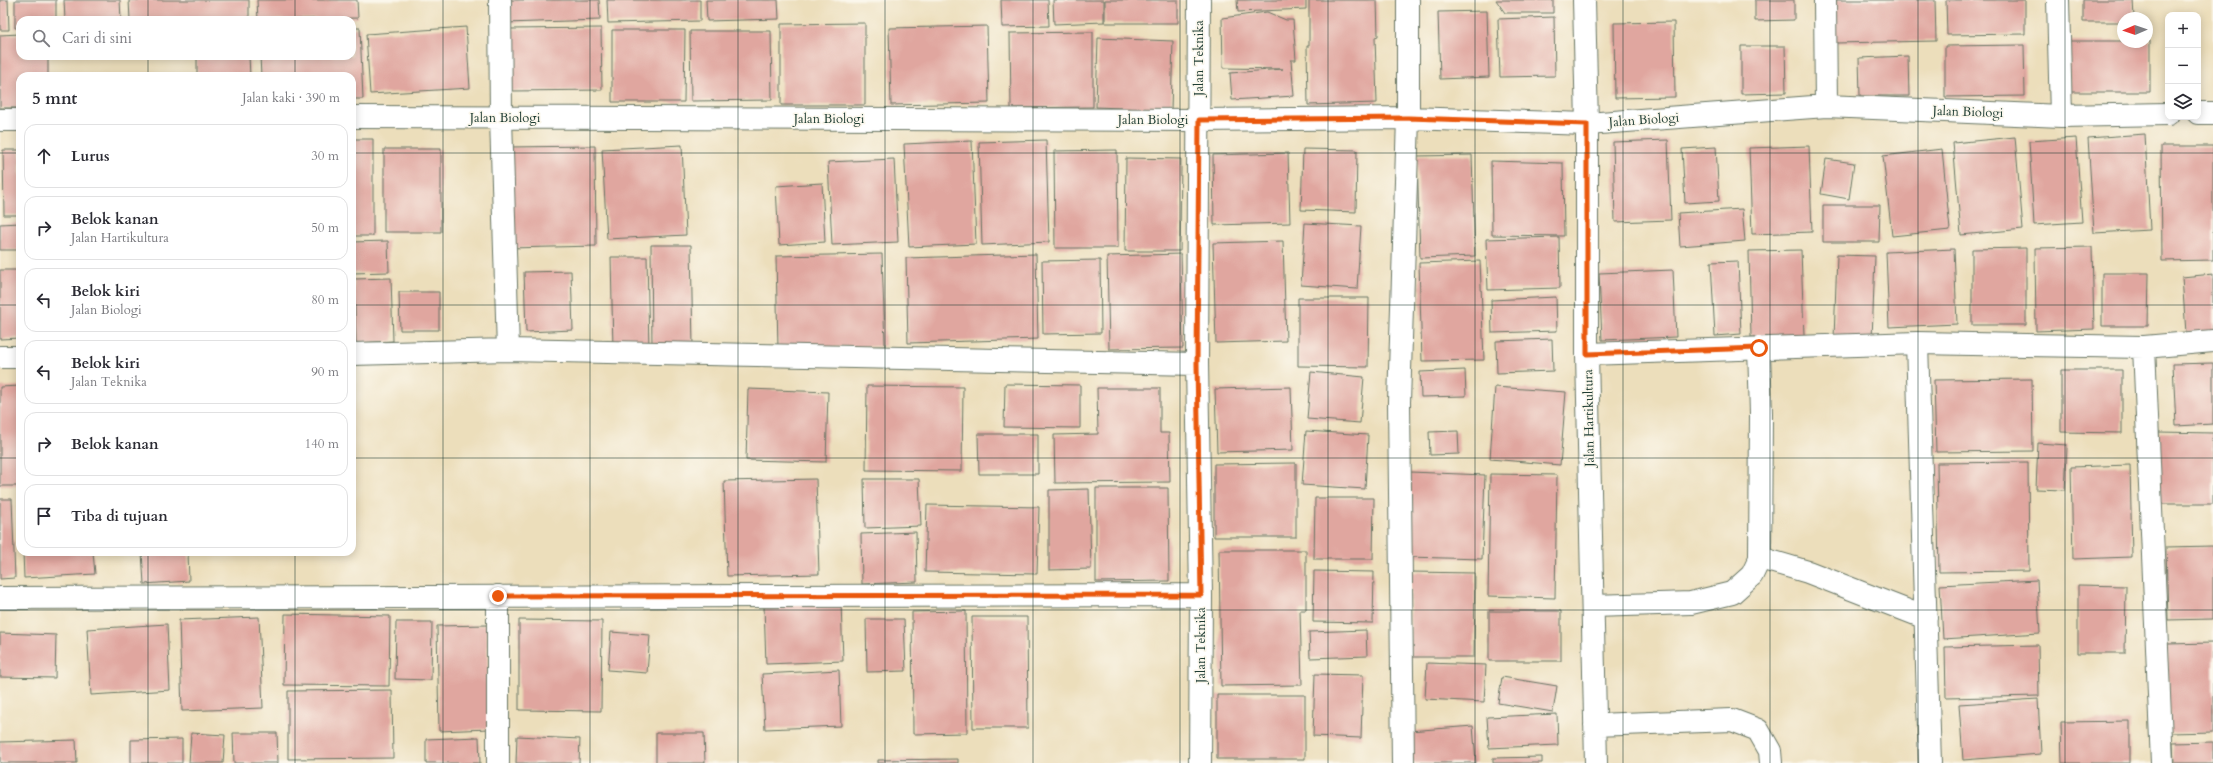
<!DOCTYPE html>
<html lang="id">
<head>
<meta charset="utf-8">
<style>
  :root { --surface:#fff; --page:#f2f2f3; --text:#2b2b33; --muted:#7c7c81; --line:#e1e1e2 }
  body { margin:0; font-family:Cardo,serif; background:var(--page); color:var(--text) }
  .controls { position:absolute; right:12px; top:12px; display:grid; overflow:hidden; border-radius:8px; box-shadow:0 2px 10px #0003 }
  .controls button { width:36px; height:36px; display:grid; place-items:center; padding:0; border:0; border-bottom:1px solid var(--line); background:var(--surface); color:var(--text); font:20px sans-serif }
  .compass { position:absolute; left:2117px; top:12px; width:36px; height:36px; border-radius:50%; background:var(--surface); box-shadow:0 2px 10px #0003; rotate:268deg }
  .stop { position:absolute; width:12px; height:12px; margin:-9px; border:3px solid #ea580c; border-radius:50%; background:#fff }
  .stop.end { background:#ea580c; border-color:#fff; box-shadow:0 1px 4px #0008 }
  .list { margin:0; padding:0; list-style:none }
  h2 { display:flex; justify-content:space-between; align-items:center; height:52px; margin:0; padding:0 16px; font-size:17px }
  h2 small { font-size:13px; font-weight:400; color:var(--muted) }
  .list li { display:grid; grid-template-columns:26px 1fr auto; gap:12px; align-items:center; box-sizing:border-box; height:64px; margin:0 8px 8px; padding:0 8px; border:1px solid var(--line); border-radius:12px }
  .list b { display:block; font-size:15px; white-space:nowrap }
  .list p { margin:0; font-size:13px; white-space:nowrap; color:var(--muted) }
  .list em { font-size:13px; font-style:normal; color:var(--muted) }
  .icon { flex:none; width:22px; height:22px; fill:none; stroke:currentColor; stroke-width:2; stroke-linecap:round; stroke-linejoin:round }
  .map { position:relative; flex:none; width:2213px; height:763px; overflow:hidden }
  .search { position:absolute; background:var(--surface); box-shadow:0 2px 10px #0003; left:16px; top:16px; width:340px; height:44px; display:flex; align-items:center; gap:10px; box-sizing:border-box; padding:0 14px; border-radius:12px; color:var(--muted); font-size:15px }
  .panel { position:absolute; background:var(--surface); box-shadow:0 2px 10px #0003; left:16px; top:72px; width:340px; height:484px; border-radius:12px }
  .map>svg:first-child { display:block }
  .building { fill:#e0a69f }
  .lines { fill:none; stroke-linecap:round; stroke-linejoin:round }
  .minor-casing { stroke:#677563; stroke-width:24 }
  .minor { stroke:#fff; stroke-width:22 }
  .route { stroke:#ea580c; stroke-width:5 }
  .grid { fill:none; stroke:#1f3d34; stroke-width:1; stroke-opacity:0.55 }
  .labels { text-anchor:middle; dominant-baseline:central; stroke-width:3; stroke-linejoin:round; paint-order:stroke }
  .street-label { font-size:13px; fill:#1f3d34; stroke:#fbf7ec }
</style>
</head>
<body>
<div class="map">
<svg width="2213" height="763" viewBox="0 0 2213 763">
  <rect width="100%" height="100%" fill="#fbf7ec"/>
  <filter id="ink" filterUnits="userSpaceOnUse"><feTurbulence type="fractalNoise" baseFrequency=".025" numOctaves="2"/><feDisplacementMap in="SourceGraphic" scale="8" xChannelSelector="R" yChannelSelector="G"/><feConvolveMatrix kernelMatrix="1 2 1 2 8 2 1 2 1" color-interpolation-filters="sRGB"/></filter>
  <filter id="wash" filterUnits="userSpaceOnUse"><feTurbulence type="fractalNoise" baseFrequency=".012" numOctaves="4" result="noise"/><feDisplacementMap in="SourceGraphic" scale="16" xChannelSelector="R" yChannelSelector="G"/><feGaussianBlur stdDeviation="0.9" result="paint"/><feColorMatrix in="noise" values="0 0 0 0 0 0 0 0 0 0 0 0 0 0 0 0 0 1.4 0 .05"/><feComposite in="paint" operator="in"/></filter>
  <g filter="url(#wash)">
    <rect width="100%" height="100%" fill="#ecdebb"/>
    <g id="blocks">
      <path class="building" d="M0 0H8L9 30H0Z
        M15 0H56V20H20V28H15Z
        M64 0H120L121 20H65Z
        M129 0H249V20H130Z
        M257 0H357L358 18 258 20Z
        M504 0H599L600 20 505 23Z
        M607 0H700V21L608 23Z
        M706 0H778L779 19 707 21Z
        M1001 0H1048L1049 26 1002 27Z
        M1053 0H1104V22L1054 24Z
        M1105 0H1178V23H1105Z
        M1237 0H1306V9L1238 12Z
        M1309 0H1377L1378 36 1375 37 1377 103 1308 105 1307 46H1309Z
        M1496 0H1553V13H1505Z
        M1755 0H1794V20L1755 21Z
        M1834 0H1935L1936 41 1835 43Z
        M1946 0H2025V34L1947 35Z
        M2083 0H2133L2134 18H2123V22H2083Z
        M1487 11 1489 77 1440 79 1438 12Z
        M1267 12 1286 20H1293L1296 60H1291L1294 96 1232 100 1230 73 1283 69 1223 68 1222 18Z
        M1554 17 1555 76 1500 77 1498 19Z
        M1674 22 1675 97 1615 98 1614 23Z
        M865 23V105H781V24Z
        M987 26 989 103 891 105 889 28Z
        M466 27 470 88 370 94 366 34Z
        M352 28H360L363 99H352V76H261L260 56H352Z
        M601 28 602 90 511 91 510 29Z
        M612 30H685L684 102H612Z
        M690 31H771L772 100 691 101Z
        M1093 32V107L1011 108 1010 33Z
        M20 34V56H48V76H20V108H0V35Z
        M1098 38 1173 41 1171 110 1096 107Z
        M2069 41H2150V92H2069Z
        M2024 45 2025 96 1945 97V46Z
        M1741 46H1785L1786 93 1741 94Z
        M197 56H249L250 76H197Z
        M1908 56 1909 96H1860L1859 58Z
        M2145 134 2150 230 2094 233 2088 138Z
        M2015 137 2023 229 1961 235 1953 143Z
        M2076 138 2082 222 2034 225 2029 141Z
        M352 139H373V236H352Z
        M1046 140 1049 242 982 245 979 142Z
        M1668 140 1671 220 1615 222 1613 142Z
        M972 141 976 244 909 247 904 144Z
        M682 145 686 235 607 239 602 149Z
        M595 146 596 246 509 248 507 147Z
        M1809 146 1812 232 1752 234 1749 148Z
        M2161 146H2213V260L2162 261Z
        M1716 147 1719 201 1685 203 1682 149Z
        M384 149H441V232H384Z
        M1303 149 1357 150 1356 212 1301 210Z
        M1942 149 1950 230 1892 236 1883 156Z
        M3 150H20V215H4Z
        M1117 150 1118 248H1055L1054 151Z
        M1288 153 1290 223 1214 225 1213 155Z
        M1472 155 1475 256 1420 258 1417 156Z
        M1126 158 1181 159 1180 251H1125Z
        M894 159 898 242 832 245 828 162Z
        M1826 159 1854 163 1849 199 1821 194Z
        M1491 161 1563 163 1564 236 1492 235Z
        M822 183 825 242 779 245 776 186Z
        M1823 205H1880L1879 242H1823Z
        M1742 209 1745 241 1680 246 1678 213Z
        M20 223V250H0V224Z
        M1305 223 1361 226 1357 289 1301 285Z
        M1559 237 1560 288 1488 290 1486 239Z
        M388 241 389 272 352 273V242Z
        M1283 241 1286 341 1216 343 1213 243Z
        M651 245H691L693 347H652Z
        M2092 247 2094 329 2036 331 2035 248Z
        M2026 248V325H1972V249Z
        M1954 249 1957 324 1889 327 1886 252Z
        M1801 250 1804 336 1751 337 1749 251Z
        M882 254 885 346 778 349 776 256Z
        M1036 254 1038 339 908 343 906 258Z
        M1181 254 1183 348 1109 349 1107 256Z
        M1837 255 1875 256 1872 340 1834 339Z
        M611 257H647L649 349H613Z
        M1100 260 1101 333 1043 334 1042 261Z
        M1480 261 1484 360 1422 361 1419 263Z
        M1738 261 1741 334 1715 336 1711 262Z
        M0 270H20V338L0 339Z
        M1673 270 1676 337 1602 340 1599 273Z
        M571 271 573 330 526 332 524 272Z
        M2102 273H2149L2148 326H2102Z
        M2213 274V331L2186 333 2182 277Z
        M391 278 393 341 356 343 354 279Z
        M399 292H439V330H400Z
        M1556 297 1557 331 1492 333 1491 300Z
        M1298 298H1369L1368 367 1298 366Z
        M1552 339 1553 371 1497 373 1496 341Z
        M2213 363V424L2176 426 2173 364Z
        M1465 370 1466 396 1421 397 1420 372Z
        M2061 370H2122V433L2061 432Z
        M1311 372 1364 377 1360 423 1307 419Z
        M2032 379 2033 451 1936 452 1934 380Z
        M1005 384 1080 385V428L1004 427Z
        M20 386V486H0V387Z
        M867 386 963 387 962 471 866 470Z
        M1291 387 1293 450 1217 452 1215 389Z
        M1495 387 1566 392 1560 465 1490 459Z
        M1097 388H1160V433H1169L1170 482 1055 483 1054 435 1098 434Z
        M748 389 828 392 826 462 746 460Z
        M1306 431 1368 435 1365 489 1302 485Z
        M1458 431 1459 454 1430 455 1429 432Z
        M2159 432 2213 433V504H2158Z
        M978 434H1038V474H979Z
        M2038 443 2067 445 2065 490 2036 489Z
        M2028 462 2029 571 1939 572 1937 463Z
        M1296 463V537H1214V464Z
        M2130 465 2132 557 2073 559 2071 467Z
        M1410 472 1485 475 1482 559 1407 557Z
        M1490 474 1557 475 1555 598 1488 596Z
        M816 479 819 574 727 576 724 481Z
        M864 479H919L921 526 865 528Z
        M1096 488H1168L1169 581 1096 582Z
        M1089 489 1091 569 1049 570V490Z
        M1315 498H1374L1373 559H1314Z
        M0 499H12L15 578 0 579Z
        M927 505 1039 507 1037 574 925 572Z
        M916 532 917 582 862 584 861 534Z
        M2213 546V619L2168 620 2166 547Z
        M1219 550H1306V610H1300L1302 685 1221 686Z
        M23 552H93L95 574 24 578Z
        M142 552H188L189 581 144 584Z
        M1314 571 1374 572 1373 623 1313 622Z
        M1410 572 1475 573 1474 657H1410Z
        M2037 580 2040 633 1943 639 1940 585Z
        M2078 585 2126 586 2125 653H2078Z
        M841 602 843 661 766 664 764 606Z
        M966 611 967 733 913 734 912 612Z
        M1489 611H1561V661H1489Z
        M285 614 390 616 389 686 284 685Z
        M259 617 263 708 182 711 179 620Z
        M972 617H1027L1028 728H973Z
        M866 619H904L906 671 867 672Z
        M519 620 602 621 601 711 519 710Z
        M396 622H432L431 680 395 679Z
        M167 624 170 690 91 695 87 629Z
        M487 625 489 729 439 731 437 626Z
        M1366 630 1367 656 1310 658 1309 632Z
        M611 632 650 635 647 673 608 670Z
        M0 633 56 635 55 678 0 677Z
        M2213 643V732L2170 733 2167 644Z
        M2038 645 2039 696 1946 698 1945 647Z
        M1427 663 1486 665 1484 702 1425 699Z
        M839 670 841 726 765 729 762 674Z
        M1315 674 1363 675 1361 738 1313 736Z
        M1502 677 1557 686 1553 712 1498 703Z
        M392 690 393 758 288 759V691Z
        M1217 695H1305V759H1217Z
        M2038 699 2041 754 1963 760 1959 704Z
        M1557 714 1558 745 1489 748 1487 717Z
        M2130 721V763H2062L2061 722Z
        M1473 726 1476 763H1412L1409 731Z
        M191 733 225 735 223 763H189Z
        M233 733H277L278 763H234Z
        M656 733H704L705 763H656Z
        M517 736 580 739 579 763H516Z
        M479 737 480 763H426V739Z
        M182 739V763H131V740Z
        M76 740 77 763H0V742Z
        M2213 742V763H2174L2173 743Z
        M1542 757V763H1493V758Z
        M958 759V763H878V760Z"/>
    </g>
  </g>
  <g filter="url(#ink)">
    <use href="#blocks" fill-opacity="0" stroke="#677563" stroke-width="1"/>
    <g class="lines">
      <g class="minor-casing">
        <path id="minor" d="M500 0 501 118 508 350
          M1199 0 1197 364 1201 595 1200 763
          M1584 0 1587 124V354L1596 763
          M1825 0 1826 106
          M2058 0 2061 116
          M2198 113H2213
          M352 117 1199 120 1408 118 1587 124 1826 106 2061 116 2168 114
          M0 120H20
          M1917 343 1930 763
          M2144 347 2162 763
          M1759 348 1761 414 1760 558 1808 572 1926 618
          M352 354 508 350 1197 364
          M1587 354 1917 343 2144 347 2213 341
          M0 357H20
          M0 598 1201 595
          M1593 606 1691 603 1732 593 1752 575 1760 558
          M1595 725 1732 720 1758 730 1770 751 1771 763
          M498 763V596
          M1403 763 1399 402 1408 118V0"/>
      </g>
      <use href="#minor" class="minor"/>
    </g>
  </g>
  <g class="lines" filter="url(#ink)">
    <path class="route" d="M498 596 1201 595 1197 364 1199 120 1408 118 1587 124V354L1759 348"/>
  </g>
  <path class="grid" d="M148 0V20M295 0V20M443 0V763M590 0V763M738 0V763M885 0V763M1033 0V763M1180 0V763M1328 0V763M1475 0V763M1623 0V763M1770 0V763M1918 0V763M2065 0V763M148 56V76M295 56V76M0 153H20M352 153H2213M0 305H20M352 305H2213M0 458H20M352 458H2213M148 552V763M295 552V763M0 610H2213"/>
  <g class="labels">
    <g class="street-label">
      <text transform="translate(1199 58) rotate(-90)">Jalan Teknika</text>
      <text transform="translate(1968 112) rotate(2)">Jalan Biologi</text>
      <text x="505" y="118">Jalan Biologi</text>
      <text x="829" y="119">Jalan Biologi</text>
      <text x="1153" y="120">Jalan Biologi</text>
      <text transform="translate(1644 120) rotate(-4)">Jalan Biologi</text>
      <text transform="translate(1589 418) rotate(-91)">Jalan Hartikultura</text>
      <text transform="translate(1201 645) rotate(-90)">Jalan Teknika</text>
    </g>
  </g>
</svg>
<div class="controls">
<button>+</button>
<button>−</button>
<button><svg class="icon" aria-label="layers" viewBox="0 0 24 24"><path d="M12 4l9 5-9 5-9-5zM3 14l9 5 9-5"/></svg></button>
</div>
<svg class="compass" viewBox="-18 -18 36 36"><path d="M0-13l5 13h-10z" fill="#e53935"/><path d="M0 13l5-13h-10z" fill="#7c7c81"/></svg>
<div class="stop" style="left:1759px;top:348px"></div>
<div class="stop end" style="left:498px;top:596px"></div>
<div class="search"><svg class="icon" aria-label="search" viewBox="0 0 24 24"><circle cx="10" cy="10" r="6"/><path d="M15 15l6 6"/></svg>Cari di sini</div>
<section class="panel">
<h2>5 mnt<small>Jalan kaki · 390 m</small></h2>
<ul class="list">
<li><svg class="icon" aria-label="ahead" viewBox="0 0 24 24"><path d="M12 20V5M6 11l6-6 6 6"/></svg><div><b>Lurus</b></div><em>30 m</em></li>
<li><svg class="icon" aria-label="right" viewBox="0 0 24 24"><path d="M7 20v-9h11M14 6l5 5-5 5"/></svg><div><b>Belok kanan</b><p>Jalan Hartikultura</p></div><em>50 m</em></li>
<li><svg class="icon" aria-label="left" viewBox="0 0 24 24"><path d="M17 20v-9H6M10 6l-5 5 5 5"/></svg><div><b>Belok kiri</b><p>Jalan Biologi</p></div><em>80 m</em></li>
<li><svg class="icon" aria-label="left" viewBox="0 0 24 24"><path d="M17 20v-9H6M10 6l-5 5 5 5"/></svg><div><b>Belok kiri</b><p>Jalan Teknika</p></div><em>90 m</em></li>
<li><svg class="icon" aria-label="right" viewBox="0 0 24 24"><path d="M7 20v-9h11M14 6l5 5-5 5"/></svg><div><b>Belok kanan</b></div><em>140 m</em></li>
<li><svg class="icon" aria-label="arrive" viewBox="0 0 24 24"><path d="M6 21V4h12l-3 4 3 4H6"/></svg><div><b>Tiba di tujuan</b></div></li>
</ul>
</section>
</div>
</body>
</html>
